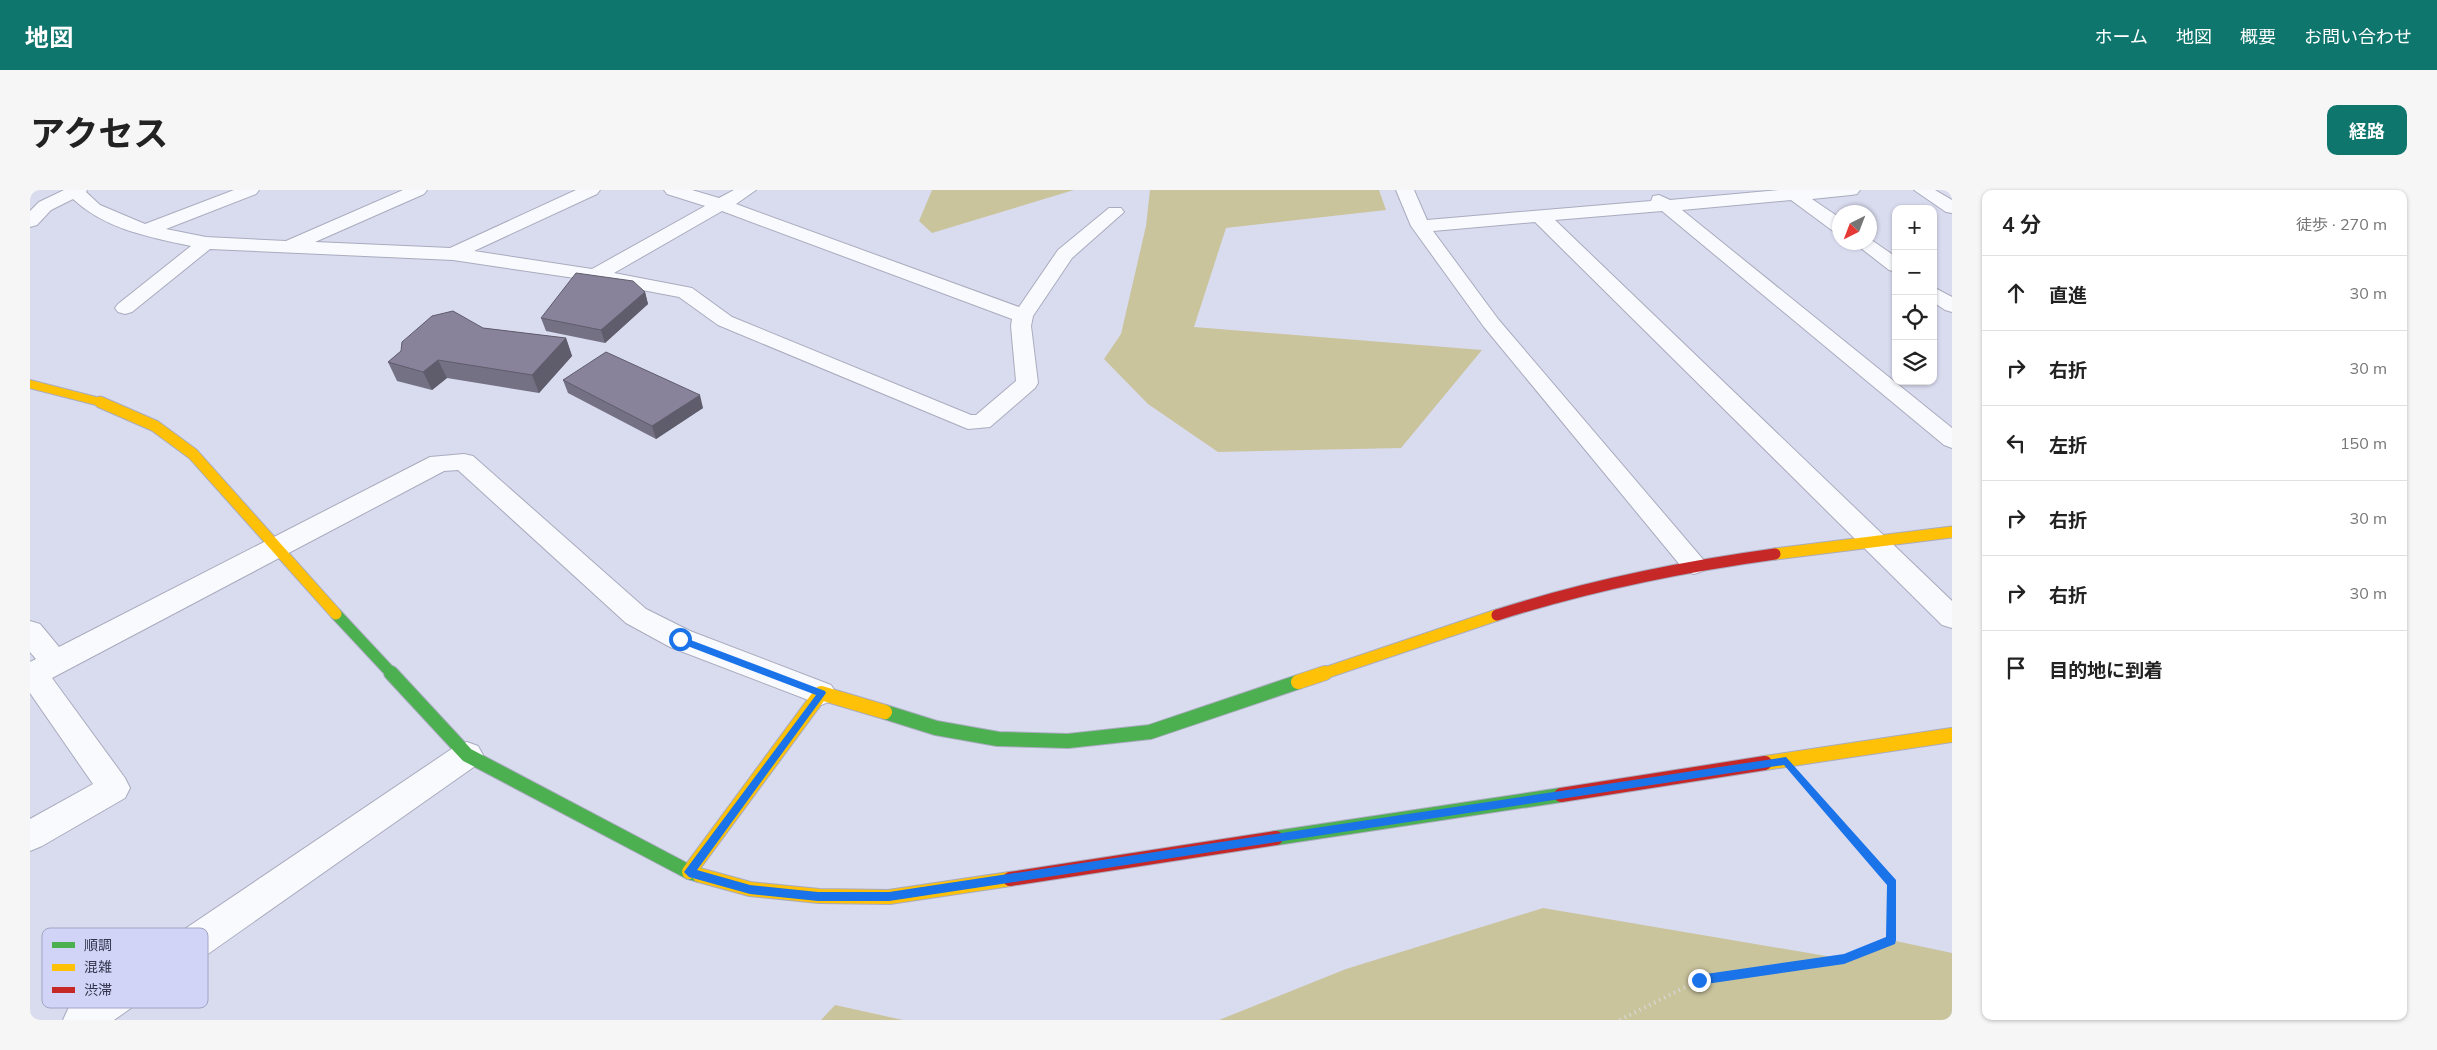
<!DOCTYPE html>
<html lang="ja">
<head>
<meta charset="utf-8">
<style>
  :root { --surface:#fff; --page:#f6f6f6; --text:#222; --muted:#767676; --line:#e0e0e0; --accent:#0f766e }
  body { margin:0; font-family:Mulish,"Noto Sans JP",sans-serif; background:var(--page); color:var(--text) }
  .controls { position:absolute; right:15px; top:15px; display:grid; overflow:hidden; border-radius:10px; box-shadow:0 1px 4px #0004 }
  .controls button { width:45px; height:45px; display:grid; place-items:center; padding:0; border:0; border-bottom:1px solid var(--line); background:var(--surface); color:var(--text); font:25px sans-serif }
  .compass { position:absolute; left:1802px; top:15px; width:45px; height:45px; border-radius:50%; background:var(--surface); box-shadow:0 1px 4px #0004; rotate:222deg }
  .stop { position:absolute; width:15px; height:15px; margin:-11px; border:4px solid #1a73e8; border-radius:50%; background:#fff }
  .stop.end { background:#1a73e8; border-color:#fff; box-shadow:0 1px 5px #0008 }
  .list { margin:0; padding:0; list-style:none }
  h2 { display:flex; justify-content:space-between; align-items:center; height:65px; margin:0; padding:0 20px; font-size:21px }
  h2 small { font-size:16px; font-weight:400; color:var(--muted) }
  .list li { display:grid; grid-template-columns:32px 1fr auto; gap:15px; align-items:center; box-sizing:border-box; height:75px; padding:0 20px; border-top:1px solid var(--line) }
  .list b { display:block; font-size:19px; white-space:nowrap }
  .list em { font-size:16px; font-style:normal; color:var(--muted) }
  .icon { flex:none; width:28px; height:28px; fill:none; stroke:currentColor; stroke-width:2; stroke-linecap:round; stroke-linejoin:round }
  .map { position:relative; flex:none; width:1922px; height:830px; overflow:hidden; border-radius:10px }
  header { display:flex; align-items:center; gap:30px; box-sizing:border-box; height:70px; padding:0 25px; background:var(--accent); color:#fff }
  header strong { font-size:24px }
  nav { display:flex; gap:28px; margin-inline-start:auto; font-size:18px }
  .intro { display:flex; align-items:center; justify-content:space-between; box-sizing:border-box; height:120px; padding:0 30px }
  h1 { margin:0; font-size:35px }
  .button { padding:12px 22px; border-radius:10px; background:var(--accent); color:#fff; font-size:18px; font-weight:700 }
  main { display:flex; gap:30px; padding:0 30px }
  aside { flex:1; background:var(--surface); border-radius:10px; box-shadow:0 1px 4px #0004 }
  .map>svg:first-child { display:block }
  .green { fill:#cac49d }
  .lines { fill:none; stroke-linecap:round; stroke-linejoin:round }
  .street-casing { stroke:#a9abbe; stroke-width:2 }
  .fast-far1-casing { stroke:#a9abbe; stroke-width:13 }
  .fast-casing { stroke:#a9abbe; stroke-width:16 }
  .slow-far2-casing { stroke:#a9abbe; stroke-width:10 }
  .slow-far1-casing { stroke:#a9abbe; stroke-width:13 }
  .slow-casing { stroke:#a9abbe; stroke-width:16 }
  .jam-far1-casing { stroke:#a9abbe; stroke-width:13 }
  .jam-casing { stroke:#a9abbe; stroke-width:16 }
  .path { stroke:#dadbe1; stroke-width:4; stroke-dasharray:1 4.5; stroke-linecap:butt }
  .street { fill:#f9fafd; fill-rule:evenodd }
  .fast-far1 { stroke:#4caf50; stroke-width:11 }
  .fast { stroke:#4caf50; stroke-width:14 }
  .slow-far2 { stroke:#ffc107; stroke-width:8 }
  .slow-far1 { stroke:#ffc107; stroke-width:11 }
  .slow { stroke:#ffc107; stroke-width:14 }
  .jam-far1 { stroke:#c62828; stroke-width:11 }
  .jam { stroke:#c62828; stroke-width:14 }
  .wall { fill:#757184 }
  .shaded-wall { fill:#5f5c6c }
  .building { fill:#88839a; stroke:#5f5c6c }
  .route { fill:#1a73e8 }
  .key { fill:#d1d4f7; stroke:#a2a4c4; stroke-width:1 }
  .key-label { font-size:14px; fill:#34354c }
</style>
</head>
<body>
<header>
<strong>地図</strong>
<nav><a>ホーム</a><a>地図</a><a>概要</a><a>お問い合わせ</a></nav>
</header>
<div class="intro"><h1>アクセス</h1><a class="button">経路</a></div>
<main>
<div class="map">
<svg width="1922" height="830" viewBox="0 0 1922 830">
  <rect width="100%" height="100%" fill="#d9dbef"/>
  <path class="green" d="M902 0H1044L902 43 889 31Z
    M1120 0H1349L1356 20 1196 38 1164 137 1452 160 1371 258 1188 262 1118 214 1074 169 1091 144 1116 36Z
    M1513 718 1814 769 1861 750 1922 763V830H1189L1316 779Z
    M805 815 873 830H791Z"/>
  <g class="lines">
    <g class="street-casing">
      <path id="street" d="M34 0H57L56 2 70 15 115 34 204 0H229L226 4 136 39 176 47 256 51 373 0H397L394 4 285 52 420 58 546 0H570L567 4 444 61 562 79 675 16 637 4 634 0H662L689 8 704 0H726L706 14 989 117 1028 60 1079 18H1091L1094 22 1042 68 1003 126 1001 136 1008 193 1005 198 960 237 938 239 688 135 649 107 565 91 423 70 180 59 102 122 95 124 88 122 85 118 88 114 161 56C119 47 75 39 43 9L21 20 7 35 0 37V21L9 12ZM692 21 982 129 981 136 986 191 946 225H941L702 127 662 98 584 83Z
        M1366 0H1384L1397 30 1621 11 1623 6 1629 5 1640 10 1749 0H1830L1827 4 1821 5 1782 9 1810 28V42L1803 41 1761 10 1652 20 1922 238V258L1914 255 1632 21 1525 30 1922 411V438L1912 435 1505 32 1403 41 1468 129 1677 374 1673 381 1664 384 1655 381 1454 137 1381 36Z
        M1884 0H1905L1922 10V23L1916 22Z
        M1840 49 1866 67V82L1859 80 1823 52H1840Z
        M1903 97 1922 107V122L1915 120 1903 112Z
        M434 264 443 266 616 419 660 441 801 495 806 503 801 511 791 515 781 511 640 457 596 433 428 280 414 281 22 488 95 588 100 598 95 608 12 656 0 661V629L63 594 0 503V472L6 469 0 462V431L10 434 29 457 400 267Z
        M437 552 448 556 453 565 448 574 84 830H33L39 817 426 556Z"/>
    </g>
    <g class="fast-far1-casing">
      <path id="fast-far1" d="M306 424 362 484"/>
    </g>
    <g class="fast-casing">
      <path id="fast" d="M361 483 437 565 659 682 669 685
        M855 522 906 538 968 549 1038 551 1120 542 1268 492
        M1246 648 1531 605"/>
    </g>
    <g class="slow-far2-casing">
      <path id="slow-far2" d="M0 194 74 213"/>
    </g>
    <g class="slow-far1-casing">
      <path id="slow-far1" d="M70 212 125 236 163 264 306 424
        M1745 364 1922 342
        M1292 484 1467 425"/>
    </g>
    <g class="slow-casing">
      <path id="slow" d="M1268 492 1295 483
        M1735 573 1922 545
        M659 682 791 503 855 522
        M669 685 720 699 789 706 859 707 980 689"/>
    </g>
    <g class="jam-far1-casing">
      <path id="jam-far1" d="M1467 425C1558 396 1650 377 1745 364"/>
    </g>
    <g class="jam-casing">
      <path id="jam" d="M1531 605 1735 573
        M980 689 1246 648"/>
    </g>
    <path class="path" d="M1590 830 1669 790 1814 769 1861 750 1862 693 1783 602"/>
    <use href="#street" class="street"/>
    <use href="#fast-far1" class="fast-far1"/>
    <use href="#fast" class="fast"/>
    <use href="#slow-far2" class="slow-far2"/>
    <use href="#slow-far1" class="slow-far1"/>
    <use href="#slow" class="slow"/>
    <use href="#jam-far1" class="jam-far1"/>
    <use href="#jam" class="jam"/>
  </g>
  <path class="wall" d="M615 102 618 114 575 153 516 141 511 128Z
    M453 138 536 148 542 166 509 203 417 188 402 200 367 191 358 172 371 161Z
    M533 190 673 218 626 249 538 203Z"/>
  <path class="shaded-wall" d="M615 102 618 114 575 153 571 140Z
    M536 148 542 166 509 203 502 185Z
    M408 170 417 188 402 200 393 182Z
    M670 205 673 218 626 249 622 236Z"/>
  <path class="building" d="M546 83 603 91 615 102 571 140 511 128Z
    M423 121 453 138 536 148 502 185 408 170 393 182 358 172 371 161 372 152 402 126Z
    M576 162 670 205 622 236 533 190Z"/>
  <path class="route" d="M650 446 795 501 796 503 667 680 720 695 788 702H859L1756 567 1866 690V750L1865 754 1814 774 1669 795 1665 794 1664 790 1669 785 1814 764 1856 747 1857 695 1754 575 859 711H788L720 704 659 687 654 682 786 505 647 452V447Z"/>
  <rect x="12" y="738" width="166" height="80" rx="8" class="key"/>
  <rect x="22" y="752" width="23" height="6" fill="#4caf50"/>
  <rect x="22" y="774" width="23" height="7" fill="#ffc107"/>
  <rect x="22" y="797" width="23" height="6" fill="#c62828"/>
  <g class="key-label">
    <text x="54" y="760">順調</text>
    <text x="54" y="782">混雑</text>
    <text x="54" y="805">渋滞</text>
  </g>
</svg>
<div class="controls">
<button>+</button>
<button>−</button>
<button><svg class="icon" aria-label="locate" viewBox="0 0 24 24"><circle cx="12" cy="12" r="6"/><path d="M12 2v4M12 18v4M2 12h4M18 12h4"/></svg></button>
<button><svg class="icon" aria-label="layers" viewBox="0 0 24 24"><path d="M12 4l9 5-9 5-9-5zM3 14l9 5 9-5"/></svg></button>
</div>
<svg class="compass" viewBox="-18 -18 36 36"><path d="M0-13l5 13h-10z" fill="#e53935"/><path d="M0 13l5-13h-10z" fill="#767676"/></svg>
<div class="stop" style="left:650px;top:449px"></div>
<div class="stop end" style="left:1669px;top:790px"></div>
</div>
<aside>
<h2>4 分<small>徒歩 · 270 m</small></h2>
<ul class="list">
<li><svg class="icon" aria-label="ahead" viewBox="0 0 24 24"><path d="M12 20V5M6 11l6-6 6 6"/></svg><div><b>直進</b></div><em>30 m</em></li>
<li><svg class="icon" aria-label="right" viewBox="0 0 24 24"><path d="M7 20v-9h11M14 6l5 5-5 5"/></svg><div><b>右折</b></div><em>30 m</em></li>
<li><svg class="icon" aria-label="left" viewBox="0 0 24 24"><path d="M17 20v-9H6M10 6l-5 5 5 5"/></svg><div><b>左折</b></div><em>150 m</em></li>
<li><svg class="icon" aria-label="right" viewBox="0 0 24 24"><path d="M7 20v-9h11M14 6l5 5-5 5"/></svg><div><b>右折</b></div><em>30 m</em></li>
<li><svg class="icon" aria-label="right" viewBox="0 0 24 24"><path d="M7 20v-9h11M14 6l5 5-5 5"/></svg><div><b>右折</b></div><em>30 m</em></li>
<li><svg class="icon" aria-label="arrive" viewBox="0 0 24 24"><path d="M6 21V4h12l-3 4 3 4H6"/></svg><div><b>目的地に到着</b></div></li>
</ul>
</aside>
</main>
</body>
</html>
